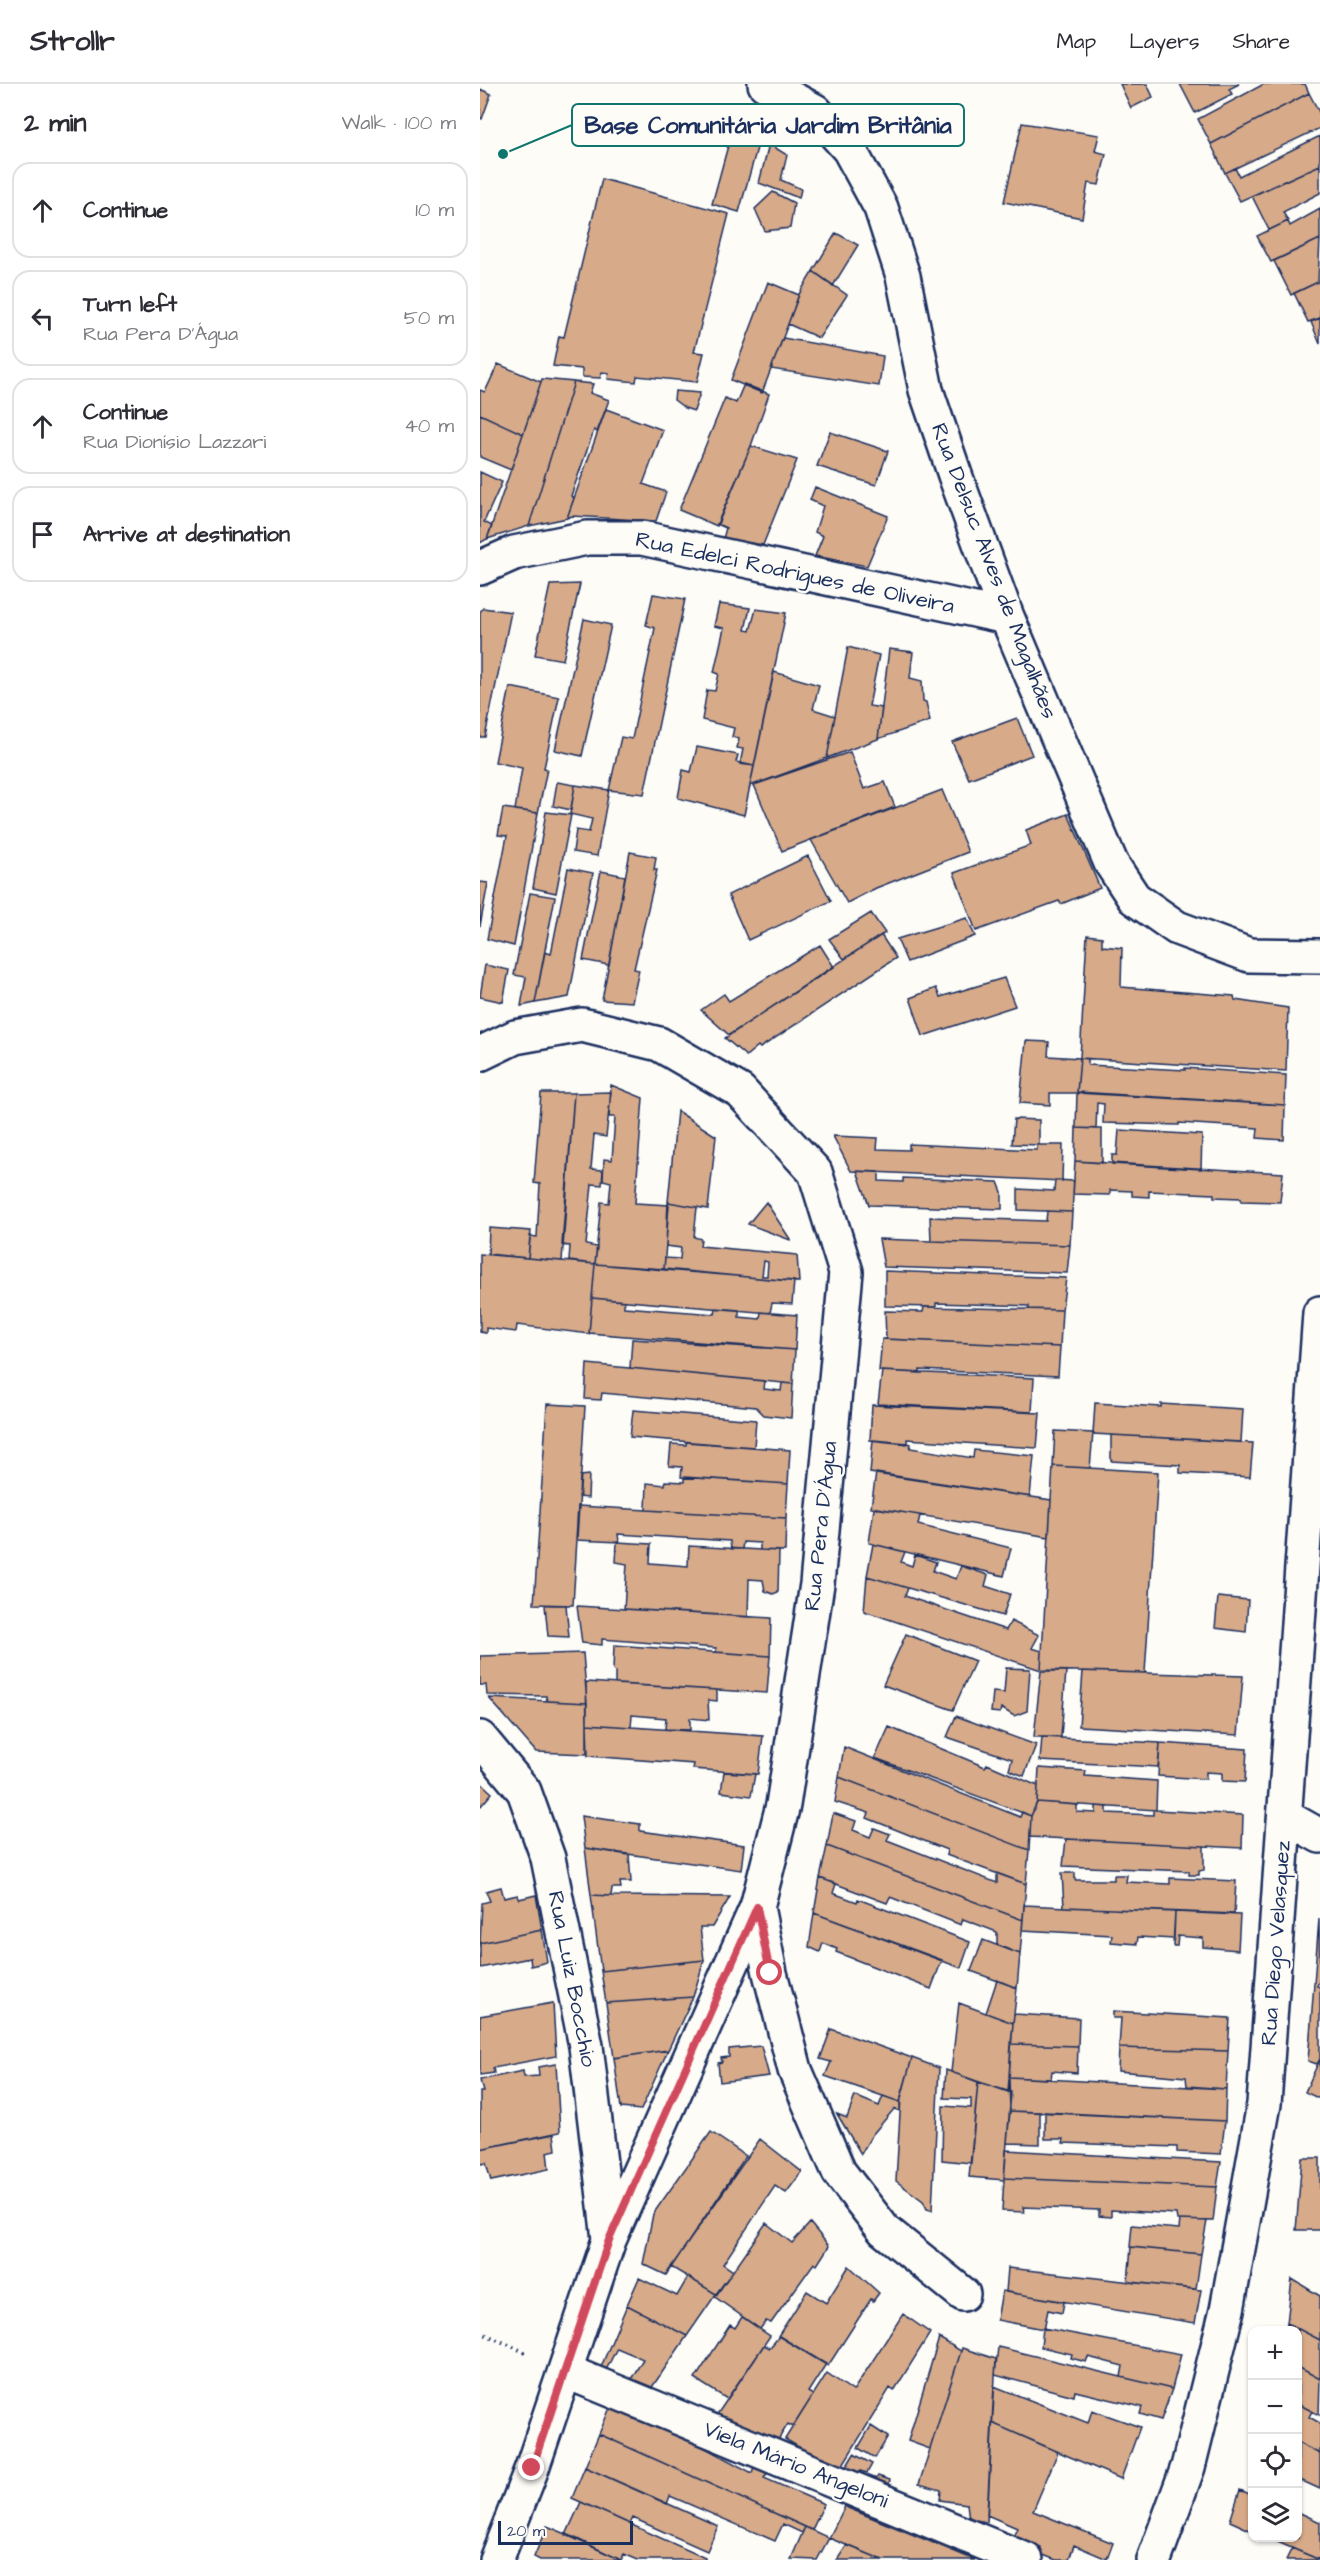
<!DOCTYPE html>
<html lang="en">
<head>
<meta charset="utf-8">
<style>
  :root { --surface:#fff; --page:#f7f7f7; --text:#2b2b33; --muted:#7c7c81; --line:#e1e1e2 }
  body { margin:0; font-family:"Architects Daughter",sans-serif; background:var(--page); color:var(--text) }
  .controls { position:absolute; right:18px; bottom:18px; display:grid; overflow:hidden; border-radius:12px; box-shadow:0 2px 4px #0004 }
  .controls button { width:54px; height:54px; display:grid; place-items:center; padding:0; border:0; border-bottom:2px solid var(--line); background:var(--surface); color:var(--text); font:30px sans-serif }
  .scale { position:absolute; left:18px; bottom:15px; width:135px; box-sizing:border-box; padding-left:6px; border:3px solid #1b2f5e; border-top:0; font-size:16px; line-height:21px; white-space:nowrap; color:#1b2f5e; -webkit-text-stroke:4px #fdfcf7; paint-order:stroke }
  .stop { position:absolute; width:18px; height:18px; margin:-14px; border:4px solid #d1495b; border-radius:50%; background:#fff }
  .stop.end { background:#d1495b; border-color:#fff; box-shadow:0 2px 6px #0008 }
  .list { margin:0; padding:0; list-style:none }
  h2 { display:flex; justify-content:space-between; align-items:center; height:78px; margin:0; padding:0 24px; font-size:26px }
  h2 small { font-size:20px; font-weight:400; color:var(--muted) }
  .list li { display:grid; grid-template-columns:39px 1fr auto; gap:18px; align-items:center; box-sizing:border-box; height:96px; margin:0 12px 12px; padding:0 12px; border:2px solid var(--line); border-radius:18px }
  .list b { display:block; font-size:22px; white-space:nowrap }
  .list p { margin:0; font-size:20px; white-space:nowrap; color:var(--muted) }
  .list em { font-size:20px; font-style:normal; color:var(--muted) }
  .icon { flex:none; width:33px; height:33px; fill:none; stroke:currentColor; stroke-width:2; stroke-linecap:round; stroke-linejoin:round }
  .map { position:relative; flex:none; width:840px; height:2476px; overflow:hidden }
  header { display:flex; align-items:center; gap:36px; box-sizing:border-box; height:84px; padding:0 30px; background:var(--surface); border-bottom:2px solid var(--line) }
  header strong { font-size:28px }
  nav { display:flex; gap:33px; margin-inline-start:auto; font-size:21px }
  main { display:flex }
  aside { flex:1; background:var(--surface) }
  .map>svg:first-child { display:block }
  .building { fill:#d7aa89; stroke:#1b2f5e; stroke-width:1.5; fill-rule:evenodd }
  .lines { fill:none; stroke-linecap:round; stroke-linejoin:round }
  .minor-casing { stroke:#1b2f5e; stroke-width:38 }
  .path { stroke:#1b2f5e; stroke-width:4; stroke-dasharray:1.5 4.5; stroke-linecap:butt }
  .minor { stroke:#fdfcf7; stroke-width:33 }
  .route { stroke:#d1495b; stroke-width:8 }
  .labels { text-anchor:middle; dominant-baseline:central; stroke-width:5; stroke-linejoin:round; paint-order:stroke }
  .street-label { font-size:22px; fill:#1b2f5e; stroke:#fdfcf7 }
  .leader { fill:none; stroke:#0f766e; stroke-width:2 }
  .callout-dot { fill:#0f766e; stroke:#fdfcf7; stroke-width:2 }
  .callout { fill:#fdfcf7; stroke:#0f766e; stroke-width:2 }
  .callout-label { font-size:24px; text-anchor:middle; font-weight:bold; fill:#1b2f5e }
</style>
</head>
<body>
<header>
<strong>Strollr</strong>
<nav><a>Map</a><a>Layers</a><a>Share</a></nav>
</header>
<main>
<aside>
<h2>2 min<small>Walk · 100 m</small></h2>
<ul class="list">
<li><svg class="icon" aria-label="ahead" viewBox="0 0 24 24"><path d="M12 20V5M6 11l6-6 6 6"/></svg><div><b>Continue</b></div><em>10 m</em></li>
<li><svg class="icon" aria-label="left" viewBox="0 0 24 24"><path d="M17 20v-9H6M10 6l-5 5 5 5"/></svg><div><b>Turn left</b><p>Rua Pera D'Água</p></div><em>50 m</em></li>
<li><svg class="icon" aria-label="ahead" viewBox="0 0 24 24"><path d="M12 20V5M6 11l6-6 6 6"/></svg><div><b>Continue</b><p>Rua Dionísio Lazzari</p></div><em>40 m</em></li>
<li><svg class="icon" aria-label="arrive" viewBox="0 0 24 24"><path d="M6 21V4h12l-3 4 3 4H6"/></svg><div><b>Arrive at destination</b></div></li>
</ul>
</aside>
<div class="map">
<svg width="840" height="2476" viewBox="0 0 840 2476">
  <rect width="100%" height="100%" fill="#fdfcf7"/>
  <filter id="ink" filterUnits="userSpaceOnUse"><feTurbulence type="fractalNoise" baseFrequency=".0167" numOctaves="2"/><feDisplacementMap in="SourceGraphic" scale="12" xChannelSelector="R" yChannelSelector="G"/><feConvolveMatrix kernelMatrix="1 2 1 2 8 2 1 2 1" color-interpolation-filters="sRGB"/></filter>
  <g filter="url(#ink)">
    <path class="building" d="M640 0H667L673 13 651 24Z
      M700 0H759L749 5 752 10 715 29Z
      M784 0H825L829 9 731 60 718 35Z
      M0 5 11 10 2 35 0 34Z
      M829 9 840 30V44L745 89 731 60Z
      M542 39 619 51 615 67 626 70 619 101 608 99 602 134 524 118Z
      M252 47 279 57 259 128 232 120Z
      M840 52V81L760 117 745 89 755 84 759 92Z
      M289 60 307 71 301 96 321 105 319 114 279 99Z
      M840 81V109L803 128 808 137 789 146 772 112Z
      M122 95 249 130 214 268 224 269 217 298 157 292 156 298 128 295 129 289 122 288 120 294 102 293V285L73 282 79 252 84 253Z
      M293 108 314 119 310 144 285 147 275 125Z
      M840 125V155L791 178 777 152 808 137 810 142Z
      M356 149 378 161 353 202 333 187Z
      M840 155 838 198 811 211 794 177Z
      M333 187 367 211 339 254 308 240 319 210Z
      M840 197V234L828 238 814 209Z
      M288 198 319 211 282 309 251 296Z
      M840 234V260L831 238Z
      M303 254 403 272 399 302 291 285Z
      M18 280 61 298 43 350 0 330V306L5 308Z
      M62 295 94 298 49 442 7 455Z
      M94 298 113 300 110 309 129 316 117 348 114 346 91 412 94 414 87 434 49 442Z
      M264 300 289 310 271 362 237 442 199 426 245 314 256 319Z
      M195 307 220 309 214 327 205 324 194 316Z
      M126 325 183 346 163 400 186 408 176 437 92 432 87 434Z
      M0 330 43 350 31 386 0 373Z
      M350 348 408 367 396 401 337 382Z
      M271 362 317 376 283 461 243 455 246 444 237 440Z
      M0 388 22 398 4 438 12 442 7 455 0 459Z
      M335 403 408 432 387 482 335 472 343 452 335 448 343 422 330 416Z
      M100 500 83 576 55 571 70 501Z
      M173 510 205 515 164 710 129 706 141 653 152 655 175 544 166 541Z
      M239 520 270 524 265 546 270 547 276 525 306 529 274 682 260 680 263 665 257 664 259 655 252 653 254 644 222 636 227 606 235 607 239 590 234 588 244 544 234 542Z
      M3 524 31 528 5 653H0V528Z
      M104 535 131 541 102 672 75 666Z
      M368 563 399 571 389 622 402 624 398 655 347 674Z
      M409 565 433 568 430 594 442 597 443 617 446 618 450 637 398 655Z
      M294 588 339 601 333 625 355 632 347 674 270 702Z
      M30 603 79 613 64 684 67 685 58 729 35 726 42 684 15 678Z
      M537 634 552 671 489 695 472 658Z
      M217 663 258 671 256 678 274 682 264 731 198 714 203 686 211 688Z
      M370 668 384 705 405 698 415 723 302 767 274 701Z
      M77 698 95 701 91 726 73 722Z
      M95 701 129 706 117 772 93 768 96 746 109 748 112 735 90 730Z
      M462 706 488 768 396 804 367 819 331 756Z
      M23 724 58 729 34 862 7 855 27 752 18 751Z
      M66 728 91 731 76 809 53 804Z
      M588 730 620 804 581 820 579 817 496 847 474 789 551 761 546 746Z
      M150 768 176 773 174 786H177L154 885 159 886 152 918 122 916Z
      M328 772 351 817 268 856 248 811Z
      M88 784 113 789 89 913 55 919 65 868 71 870Z
      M121 787 145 792 129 881 103 876Z
      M0 798 8 799 0 842Z
      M50 809 75 813 55 919 41 922 46 893 34 891Z
      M391 829 405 849 364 875 349 855Z
      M487 834 495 852 427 878 417 855Z
      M401 851 416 874 280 964 278 962 266 972 245 954Z
      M607 851 622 853V862L642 864 641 903 754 912 755 916 808 924 806 987 600 974Z
      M340 861 354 883 249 951 221 926 244 910 249 917Z
      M5 881 29 886 23 918 0 913Z
      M524 894 535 922 443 952 430 914 456 904 460 913Z
      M546 957 569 958 568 972 600 974 597 1009H570V1021L540 1019Z
      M600 974 608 975V981L705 986V984L806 991 805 1021 597 1008Z
      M131 1001 163 1014 155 1119 189 1121 184 1185 115 1180 121 1118 129 1119 131 1098 123 1096 124 1075 132 1076 135 1033H129Z
      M131 1008 126 1053 114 1051 111 1085 123 1086 122 1101 112 1100 106 1161 117 1163 115 1180 89 1177 90 1162 82 1161 94 1009Z
      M61 1009H94L82 1177 48 1174 50 1152 57 1153 60 1100 54 1099Z
      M597 1009 805 1021 804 1056 777 1054 778 1044 699 1039V1041L623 1039 624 1020 617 1019 616 1045 596 1044Z
      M197 1027 236 1052 228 1125 188 1118Z
      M534 1035 559 1036V1061L532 1060Z
      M596 1044 622 1045V1079L595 1077Z
      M639 1046 722 1051 721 1085 632 1080V1071H637Z
      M353 1052 398 1054 397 1065 429 1066V1060L557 1066V1061H583L582 1097 371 1087Z
      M595 1077 803 1089 800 1118 761 1117V1114L734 1113V1110L669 1107V1113L652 1112V1107L630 1106V1111L593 1110Z
      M377 1087 399 1088V1097L423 1098V1094L518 1098 522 1108V1125L389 1121Z
      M575 1096 594 1097 592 1128 538 1126V1105L574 1107Z
      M188 1118 217 1123 214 1153 221 1155 220 1162 317 1171 319 1198 184 1185 185 1174 200 1175 201 1164 186 1162ZM284 1177 288 1178 287 1192H282Z
      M286 1118 310 1155V1156L268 1140Z
      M567 1127 592 1128 590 1161 451 1157 450 1133 566 1137Z
      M9 1144 51 1147 48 1174 8 1170Z
      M399 1155 451 1157 590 1161 587 1189 404 1183Z
      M0 1170 115 1180 109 1250 37 1241 36 1248 6 1244V1249L0 1248Z
      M115 1180 314 1197 312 1220 292 1219 290 1229 112 1214Z
      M405 1187 586 1194 582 1226 549 1225V1222L456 1219V1223L405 1222Z
      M112 1214 144 1217V1223L235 1230 236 1224 259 1226V1233L280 1235 281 1228 317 1231 315 1266 109 1249Z
      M444 1223 582 1226 580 1263 406 1255 405 1227 443 1228Z
      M152 1255 315 1266 313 1300 150 1284Z
      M402 1255 580 1263 578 1292 440 1286V1289L399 1287Z
      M107 1280 285 1297 284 1305 301 1307 302 1299 313 1300 311 1334 284 1331 276 1323 122 1309 121 1316 105 1315Z
      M402 1287 554 1294 552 1328 398 1320Z
      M615 1319 681 1323V1320L763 1325 761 1358 613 1350Z
      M67 1320 105 1322 93 1521 54 1520Z
      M392 1321 560 1329 557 1364 427 1355V1360L390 1356Z
      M153 1326 276 1336 274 1363 150 1353Z
      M575 1347 613 1349 610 1384 573 1382Z
      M631 1351 773 1359 770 1393 700 1389V1381L631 1377Z
      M393 1356 428 1359 431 1360 430 1364 493 1374 494 1366 554 1372 550 1413 390 1389Z
      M206 1358 310 1366 308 1400 201 1393 202 1383 189 1382 191 1360 206 1361Z
      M573 1382 678 1388 665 1589 561 1586Z
      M396 1389 571 1416 569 1453 391 1423Z
      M109 1391 108 1414 99 1413 100 1392Z
      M204 1393 308 1400 306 1434 166 1426 167 1399 185 1401V1397L204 1398Z
      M98 1422 306 1434 305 1467 280 1466V1459L263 1458 262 1465H251L250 1457 138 1450 139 1458 96 1456Z
      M394 1424 440 1431 438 1441 531 1464 524 1492 389 1459Z
      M137 1458 171 1460 170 1479 208 1482 209 1462 299 1467 298 1508 293 1510 285 1507 283 1496 269 1495 268 1533 144 1525 147 1480 136 1478Z
      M393 1460 425 1468 421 1478 432 1482 435 1471 456 1478 453 1487 476 1495 481 1482 508 1491 505 1502 530 1510 523 1532 387 1492Z
      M387 1492 428 1504 425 1512 526 1546 531 1537 559 1551 552 1564 562 1567 561 1586 384 1527Z
      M738 1513 768 1516 766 1548 735 1544Z
      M65 1521H86L89 1553 68 1552Z
      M97 1522 291 1534 290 1572 236 1568V1564L122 1555V1561L102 1559Z
      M426 1550 495 1577 473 1626 403 1601Z
      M134 1561 290 1572 287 1609 135 1600V1588L133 1586Z
      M103 1569 107 1619 67 1617 66 1612 7 1611 6 1601H0V1572Z
      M526 1584 550 1585 547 1627 534 1632 521 1624 520 1629 511 1628 513 1608 524 1609Z
      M561 1587H586L581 1653H554Z
      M603 1587 763 1592 758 1651 599 1642Z
      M106 1598 237 1606V1617L228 1616 229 1636 210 1634V1646L185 1645 186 1634 152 1631 151 1643 107 1640Z
      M9 1614 107 1619V1670L56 1668Z
      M476 1632 556 1661 544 1692 529 1686 532 1675 467 1653Z
      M107 1640 283 1652 278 1690 213 1685 214 1680 108 1672Z
      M409 1643 505 1683 507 1680 558 1702 557 1719 551 1732 395 1674Z
      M562 1653 680 1659 678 1683 560 1677Z
      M680 1659 767 1665 765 1698 742 1697V1689L726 1688V1695L678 1692Z
      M364 1663 540 1733 542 1728 551 1732 549 1766 359 1693Z
      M559 1684 606 1687 605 1692 677 1697 676 1726 557 1718Z
      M244 1688 275 1690 271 1712 241 1708Z
      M359 1693 549 1766 546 1800 466 1771 467 1766 387 1734 389 1729 355 1718Z
      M0 1698 12 1709 0 1723Z
      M557 1718 597 1721V1728L616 1729V1722L627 1723V1729L673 1731V1726H676L763 1731 762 1764 550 1753 551 1732Z
      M353 1729 376 1737 373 1746 390 1753 394 1744 410 1750 407 1756 517 1799V1789L546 1800 543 1836 347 1762Z
      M101 1732 160 1740V1747L264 1761 261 1786 105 1764Z
      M586 1755 724 1762V1786L719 1787V1791H709V1787L583 1782Z
      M347 1762 543 1836 540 1870 517 1861V1848L483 1835 481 1841 410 1813 407 1819 340 1794Z
      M105 1764 149 1771 151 1798H140L141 1804H132L131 1812 111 1811Z
      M582 1789H595V1796H634V1791H647L646 1798 690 1800V1794L756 1797 754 1830 584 1823Z
      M340 1794 356 1800 353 1809 377 1818 378 1815 490 1858 481 1884 334 1829Z
      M21 1803 24 1814 38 1811 39 1815 56 1811 62 1846 0 1859 2 1819 10 1817 6 1807Z
      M111 1811 131 1812 250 1813 232 1843H220L224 1876 121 1887Z
      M544 1821 695 1828 694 1855 658 1853 657 1860 631 1858 632 1851 542 1846Z
      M695 1828 760 1831 758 1866 723 1863V1854L698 1852 697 1862H693Z
      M334 1829 462 1876 451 1905 356 1868 357 1865 343 1859 340 1868 329 1863Z
      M839 1835 840 1895 837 1902 840 1903V1975L837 1980 828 1977Z
      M62 1846 67 1878 51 1882 50 1874 0 1884V1859Z
      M503 1856 540 1870 537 1904 491 1887Z
      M224 1876 213 1913 126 1919 121 1887Z
      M517 1896 537 1904 533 1939 506 1929Z
      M213 1913 188 1966 134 1974 126 1919Z
      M73 1919 76 1972 13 1984 14 1989 0 1991V1932Z
      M479 1919 533 1939 528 2008 471 1988Z
      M633 1927 750 1934 748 1967 639 1964 641 1934H633Z
      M534 1930 599 1934 598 1962 531 1960Z
      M351 1945 432 1974 420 2018 345 1992 351 1978 340 1975Z
      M531 1960 598 1962 597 1989 572 1987 571 1995 529 1993Z
      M281 1962 289 1992 240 1998 238 1979 242 1978 241 1974 249 1973V1965Z
      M639 1964 748 1967 746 2005 707 2002 706 1993 638 1987Z
      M188 1966 161 2026 141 2024 134 1974Z
      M432 1974 459 1984 452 2126 447 2125 443 2117 416 2097 421 2013Z
      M840 1975V2015L825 2008Z
      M76 1980 80 2048 0 2065V2008H3L0 1996 43 1987 44 1993 59 1992 58 1983Z
      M466 1986 498 1998 491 2079 462 2076 463 2022 491 2024V2015L464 2014Z
      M529 1993 746 2005 745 2037 530 2027Z
      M498 1998 531 2008 524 2096 489 2093Z
      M375 2012 399 2022 403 2012 420 2018V2027L414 2025 392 2051 381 2070 357 2030 367 2034Z
      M530 2027 560 2028V2060L527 2059Z
      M565 2028 745 2037 741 2070 697 2068V2063L583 2059 584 2055H565Z
      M231 2048 266 2072 186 2191 163 2180 173 2130Z
      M74 2050 76 2066 67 2068 69 2085 11 2097 6 2079 0 2080V2065Z
      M280 2055 322 2088 306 2109 295 2102 243 2180 253 2187 236 2210 191 2183Z
      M526 2066 741 2078 737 2103 524 2094Z
      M822 2074H840V2146H816Z
      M524 2094 737 2103 733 2137 697 2136 696 2130 631 2126V2133L619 2132V2126L543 2123 544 2128 522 2127Z
      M700 2136 727 2137 721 2170 650 2163 652 2141 699 2145Z
      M286 2139 312 2159 330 2139 349 2162 337 2181 334 2179 291 2239 286 2237 280 2245 235 2213Z
      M651 2163 721 2170 716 2205 648 2198Z
      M369 2182 399 2209 393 2217 391 2215 348 2282 298 2252 327 2207 346 2219Z
      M528 2184 721 2206 715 2239 526 2208Z
      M208 2193 236 2210 207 2252 147 2221 159 2194 197 2212Z
      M812 2195 840 2212V2256L807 2239Z
      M522 2207 584 2218 582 2229 568 2226 564 2245 517 2236Z
      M147 2221 207 2252 170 2306 150 2297 163 2275 137 2264 126 2286 121 2283Z
      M423 2230 450 2249 414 2307 410 2304 359 2387 305 2355 347 2289 373 2307Z
      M262 2233 290 2252 247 2315 215 2295 250 2241 255 2244Z
      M807 2239 840 2256V2295L818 2283V2246H806Z
      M563 2244 701 2270 692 2305 641 2293 643 2282 608 2273 606 2278 591 2274 592 2270 561 2263Z
      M299 2252 346 2280 328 2308 333 2311 313 2343 308 2340 294 2362 234 2335 284 2261 290 2264Z
      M459 2254 481 2267 450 2365 428 2357Z
      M518 2263 641 2293 692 2305 681 2336 660 2330 662 2323 595 2307 594 2312 515 2291Z
      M482 2264 516 2275 507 2438 489 2435 487 2420 460 2416 461 2406 439 2400Z
      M818 2283 840 2295 839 2331 818 2320Z
      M514 2302 608 2339 612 2326 660 2343 641 2395 512 2339Z
      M132 2319 226 2361 225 2364 272 2389 274 2382 288 2388 284 2394 344 2420 332 2446 119 2350Z
      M818 2320 832 2327 829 2333 840 2339V2370L818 2359Z
      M512 2339 578 2368 553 2427 633 2459 627 2475 594 2461 589 2476H576L558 2469 561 2464 533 2453 537 2444 507 2431Z
      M391 2342 408 2353 395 2374 378 2364Z
      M119 2350 325 2443 322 2449 303 2440 295 2457 190 2412 187 2420 105 2383Z
      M818 2359 840 2370V2405L818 2395Z
      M374 2370 392 2380 387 2389 380 2387 374 2399 360 2393Z
      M105 2383 238 2442 227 2467 153 2434 150 2440 92 2414Z
      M398 2392 410 2396 406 2412 390 2406Z
      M760 2406 772 2411V2447L750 2437Z
      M101 2418 225 2474V2476H158L144 2470 141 2476 86 2451Z
      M365 2422 368 2424 495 2476H403L349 2454Z
      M818 2428 840 2438V2476L788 2454H818Z
      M67 2442 91 2452 141 2476H60L54 2473Z
      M325 2443 349 2454 337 2476 311 2475Z
      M367 2461 403 2476H357Z
      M812 2464 840 2476H806Z"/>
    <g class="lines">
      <g class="minor-casing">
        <path id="minor" d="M285 0 335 27 369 65 401 124 423 192 446 306 475 391 527 533 631 779 654 814 697 844 769 871 840 872
          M0 484 34 469 107 454H162L527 533
          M0 970 35 953 102 941 179 960 260 1007 335 1088 366 1188 337 1500 303 1721 277 1823 129 2156 52 2384 16 2476
          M0 1654 44 1707 68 1774 106 1962 129 2155
          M806 1733 840 1752
          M277 1823 290 1889 315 1986 359 2088 404 2146 483 2210
          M85 2287 546 2476
          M674 2476 708 2383 747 2226 784 2020 840 1229"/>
      </g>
      <path class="path" d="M0 2248 49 2270"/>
      <use href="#minor" class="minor"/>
    </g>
  </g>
  <g class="lines" filter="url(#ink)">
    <path class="route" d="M52 2384 129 2156 277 1823 290 1889"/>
  </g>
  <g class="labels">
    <g class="street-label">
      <text transform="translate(514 487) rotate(69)">Rua Delsuc Alves de Magalhães</text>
      <text transform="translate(315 489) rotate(12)">Rua Edelci Rodrigues de Oliveira</text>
      <text transform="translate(341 1442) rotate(-84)">Rua Pera D'Água</text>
      <text transform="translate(796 1859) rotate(-86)">Rua Diego Velasquez</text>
      <text transform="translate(92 1895) rotate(79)">Rua Luiz Bocchio</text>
      <text transform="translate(316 2381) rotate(22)">Viela Mário Angeloni</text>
    </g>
  </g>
  <path class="leader" d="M23 70L92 41"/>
  <circle class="callout-dot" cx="23" cy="70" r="6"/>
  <rect class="callout" x="92" y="20" width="392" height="42" rx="6"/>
  <g class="callout-label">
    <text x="288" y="49">Base Comunitária Jardim Britânia</text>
  </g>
</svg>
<div class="controls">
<button>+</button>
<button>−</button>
<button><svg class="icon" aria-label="locate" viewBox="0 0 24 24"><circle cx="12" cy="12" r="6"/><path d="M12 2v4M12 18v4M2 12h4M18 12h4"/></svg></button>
<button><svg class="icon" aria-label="layers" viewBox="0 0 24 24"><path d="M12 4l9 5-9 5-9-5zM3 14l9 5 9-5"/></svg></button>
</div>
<div class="scale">20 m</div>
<div class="stop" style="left:290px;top:1889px"></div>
<div class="stop end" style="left:52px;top:2384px"></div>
</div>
</main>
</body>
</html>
